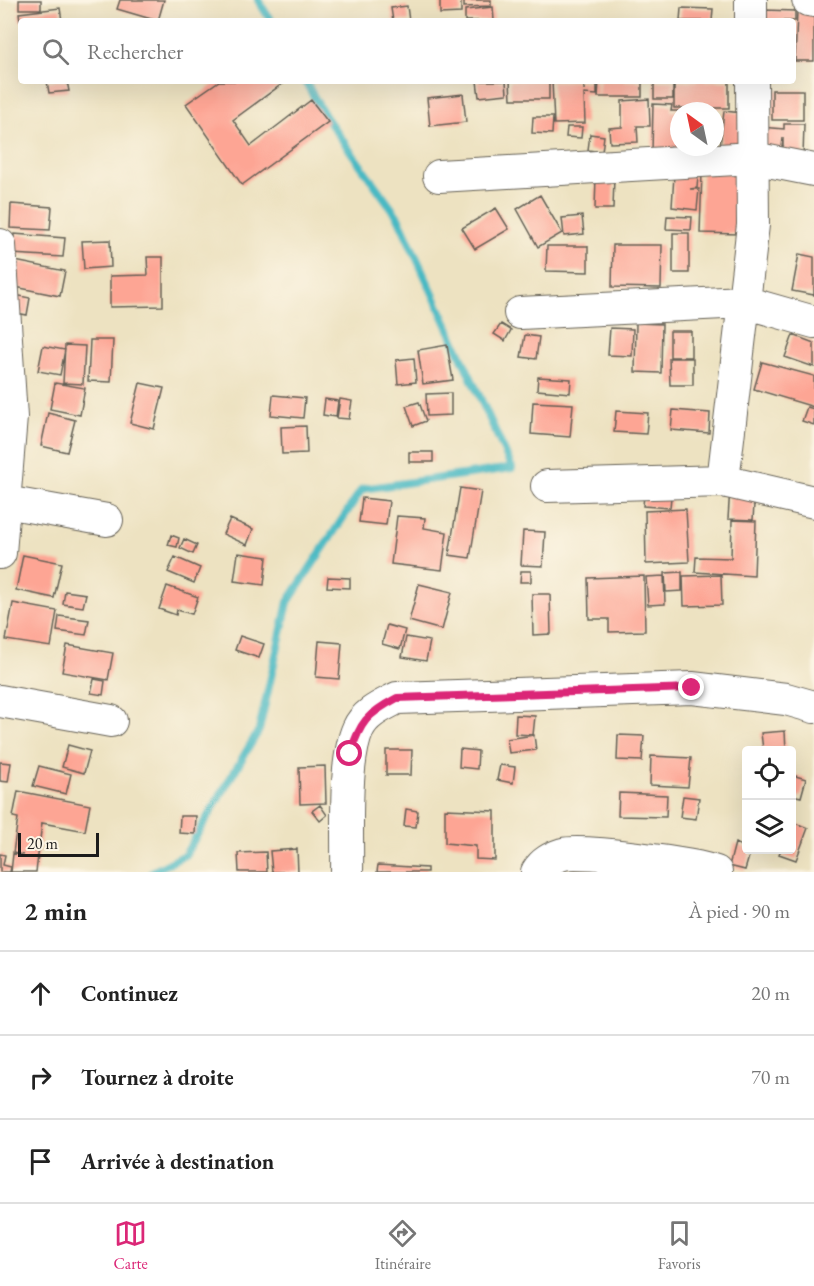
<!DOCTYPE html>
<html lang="fr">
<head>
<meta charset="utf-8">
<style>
  :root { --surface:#fff; --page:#f6f6f6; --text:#222; --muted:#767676; --line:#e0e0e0; --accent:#db2777 }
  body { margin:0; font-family:"EB Garamond",serif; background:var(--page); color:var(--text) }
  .controls { position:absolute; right:18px; bottom:18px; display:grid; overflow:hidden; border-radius:6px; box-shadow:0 6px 24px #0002 }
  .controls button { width:54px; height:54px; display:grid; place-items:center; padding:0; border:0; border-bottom:2px solid var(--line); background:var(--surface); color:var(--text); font:30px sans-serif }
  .compass { position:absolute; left:670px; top:102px; width:54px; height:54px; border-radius:50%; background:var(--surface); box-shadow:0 6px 24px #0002; rotate:327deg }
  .scale { position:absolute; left:18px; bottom:15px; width:81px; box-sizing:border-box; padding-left:6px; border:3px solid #1c1c1c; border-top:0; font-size:16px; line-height:21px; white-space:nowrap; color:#1c1c1c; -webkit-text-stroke:4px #fcf5e5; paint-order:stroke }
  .stop { position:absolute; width:18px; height:18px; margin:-14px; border:4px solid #db2777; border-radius:50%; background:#fff }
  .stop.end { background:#db2777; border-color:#fff; box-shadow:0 2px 6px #0008 }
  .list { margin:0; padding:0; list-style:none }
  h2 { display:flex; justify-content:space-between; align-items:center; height:78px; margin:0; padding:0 24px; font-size:26px }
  h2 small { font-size:20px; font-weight:400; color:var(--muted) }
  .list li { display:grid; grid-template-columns:39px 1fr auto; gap:18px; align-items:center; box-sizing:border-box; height:84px; padding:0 24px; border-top:2px solid var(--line) }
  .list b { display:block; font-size:22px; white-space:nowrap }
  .list em { font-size:20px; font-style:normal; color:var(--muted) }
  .icon { flex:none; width:33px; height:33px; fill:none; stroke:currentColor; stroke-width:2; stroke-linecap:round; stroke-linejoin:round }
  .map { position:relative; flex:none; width:814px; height:872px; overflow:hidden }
  .search { position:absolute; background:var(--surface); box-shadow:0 6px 24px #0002; left:18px; right:18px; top:18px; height:66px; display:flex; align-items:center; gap:15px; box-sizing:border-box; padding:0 21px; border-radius:6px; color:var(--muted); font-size:22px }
  .sheet { height:330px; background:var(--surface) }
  nav { display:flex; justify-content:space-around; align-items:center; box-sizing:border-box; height:84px; border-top:2px solid var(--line); background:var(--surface); font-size:16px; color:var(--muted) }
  nav a { display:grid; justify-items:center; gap:3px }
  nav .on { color:var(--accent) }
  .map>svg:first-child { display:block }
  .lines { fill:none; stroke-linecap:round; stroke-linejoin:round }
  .stream { stroke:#4ab9c3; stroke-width:8 }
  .building { fill:#fda594 }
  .minor-casing { stroke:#656156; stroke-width:34 }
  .minor { stroke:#fff; stroke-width:32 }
  .route { stroke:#db2777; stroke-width:8 }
</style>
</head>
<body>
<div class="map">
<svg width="814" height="872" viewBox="0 0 814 872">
  <rect width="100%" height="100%" fill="#fcf5e5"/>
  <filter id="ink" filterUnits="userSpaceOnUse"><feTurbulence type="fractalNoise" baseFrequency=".0167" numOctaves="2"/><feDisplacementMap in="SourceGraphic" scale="12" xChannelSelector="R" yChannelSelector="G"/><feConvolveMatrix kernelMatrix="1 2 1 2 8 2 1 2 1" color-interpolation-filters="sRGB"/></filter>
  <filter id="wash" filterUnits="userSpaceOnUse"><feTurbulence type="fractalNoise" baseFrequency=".008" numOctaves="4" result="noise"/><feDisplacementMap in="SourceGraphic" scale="24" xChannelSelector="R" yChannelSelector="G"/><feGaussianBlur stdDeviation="1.35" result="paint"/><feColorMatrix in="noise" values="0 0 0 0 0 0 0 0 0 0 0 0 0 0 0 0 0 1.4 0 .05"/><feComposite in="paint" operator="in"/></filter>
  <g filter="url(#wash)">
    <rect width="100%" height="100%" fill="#ede2c1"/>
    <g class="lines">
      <path class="stream" d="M258 0 271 21
        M152 872 185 855 259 730 288 602 362 489 512 468 398 217 325 116 305 81"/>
    </g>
    <g id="blocks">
      <path class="building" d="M19 0H41V9H19Z
        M120 0H164L158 21 117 9Z
        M440 0H461V13L440 14Z
        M464 0H491V6L464 7Z
        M407 6 409 21H393L391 8Z
        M493 7 494 21H465V10Z
        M60 8 62 21H20L19 13Z
        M681 8 713 9 712 21H680Z
        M765 10 795 11V21H764Z
        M797 12 814 13V61H795Z
        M47 81H67L69 91 49 93Z
        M219 81H286L233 120 251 146 311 100 328 122 242 185 186 104Z
        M477 81H506L507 94 479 97Z
        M510 81H549V99H511Z
        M552 81H584V90L585 81H597V95L584 94 585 123 554 124Z
        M599 81H642V97H598Z
        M654 81H673V99H654Z
        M674 81H729V108H674Z
        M772 90H803V120H772Z
        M463 94 466 122 430 126 427 98Z
        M649 99 650 126H637L638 142 610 143 609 128 622 127V101Z
        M653 104 672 105 671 111H679V154L652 153Z
        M724 111 742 113 738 148 720 147Z
        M533 117H553L552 134 532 133Z
        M784 124H804L803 157 783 156V138L781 154 759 153 761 127 784 129Z
        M567 127H582L581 138 566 137Z
        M590 134 604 136 602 152 588 150Z
        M702 172 740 173 739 234 700 233Z
        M674 175 698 176 697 188 690 189H699L697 210 672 207Z
        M596 176 614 177 613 209H595Z
        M540 195 562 233 538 247 517 209Z
        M11 204 52 207 50 230 10 228Z
        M496 208 509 229 475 249 462 228Z
        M582 216 584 234 564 236 562 218Z
        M667 216 692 217 691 230 666 229Z
        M673 233H689V273H673Z
        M14 234 65 238 63 257 12 254Z
        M110 240 111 267 84 269 82 241Z
        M613 245H662L661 288 612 287Z
        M547 246H588V272L546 271Z
        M799 254 814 257V295L792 291Z
        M147 257H163V306L110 307V276L148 275Z
        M10 260 65 271 60 296 5 285Z
        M5 293 30 298 27 315 1 310Z
        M636 323 662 324 661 373 635 372Z
        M501 324 511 330 505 341 494 334Z
        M610 328 633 329 632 356 608 355Z
        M670 331H691V357H670Z
        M525 335 539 337 536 359 521 357Z
        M793 335 814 343V367L785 357Z
        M90 340H113L111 382 88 381Z
        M65 345 85 346 83 384 63 383Z
        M447 345 453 380 423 384 418 350Z
        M43 346 65 350 60 375 38 371Z
        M414 358 416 382 398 384 396 360Z
        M669 358H693V385H670Z
        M762 362 814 376V407L754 389Z
        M538 377 571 379 570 393 537 390Z
        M55 383 85 388 80 415 50 409Z
        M140 383 164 388 154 429 130 423Z
        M451 393V415L427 416 426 394Z
        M273 395 305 398 303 418 271 415Z
        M325 399 338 401 336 417 323 415Z
        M340 399 352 401 349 419 337 418Z
        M419 402 426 421 413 426 406 406Z
        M533 402 573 404 570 437 531 434Z
        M807 407 814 409V425L802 421Z
        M673 410 710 413 709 433 671 430Z
        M616 411 648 413 646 434 614 432Z
        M48 413 75 420 67 452 41 446Z
        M306 426 307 453 282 454 281 427Z
        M409 452H433V462H409Z
        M730 487 755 489 753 520 728 519Z
        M460 488 481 491 470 558 449 555Z
        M644 495 671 497 670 508 643 506Z
        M362 498 389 501 386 525 359 522Z
        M686 509 689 562 646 564 645 511Z
        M397 516 425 518 424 528 447 532 442 570 391 564Z
        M230 519 253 529 247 545 223 534Z
        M732 520 756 521 754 576 695 572 696 557 731 558Z
        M523 531 545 532 543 566 521 565Z
        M171 535 179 538 177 547 168 545Z
        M184 539 197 545 193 554 180 548Z
        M238 553 267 557 264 585 234 581Z
        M23 555 62 563 54 598 16 590Z
        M175 557 200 568 194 583 168 572Z
        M521 571H531V582H520Z
        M682 572V591L666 592 665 573Z
        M721 575 722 605 684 606 683 576Z
        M644 576 645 631 609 632V619H589L588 578Z
        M664 576 665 604 648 605 646 577Z
        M328 577 350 578V588L327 587Z
        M419 584 452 592 442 630 409 621Z
        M167 586 198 597 192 614 177 610 176 615 159 609Z
        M65 591 86 594 83 607 63 604Z
        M532 594H550L551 634 533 635Z
        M13 603 57 611 51 647 6 640Z
        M59 616 89 620 86 635 57 631Z
        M387 625 405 630 400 649 382 644Z
        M240 636 264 644 259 658 235 650Z
        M406 637 430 641 426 661 402 657Z
        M319 641 342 643 339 679 316 677Z
        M67 645 113 653 108 680 62 672Z
        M94 679 105 681 103 695 91 693Z
        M516 715 535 716 533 735 515 734Z
        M785 731 786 750H763L761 733Z
        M534 735 536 750 509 753 507 739Z
        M618 735 644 736 642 761 617 760Z
        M68 745 90 751 84 773 62 767Z
        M460 749 478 751 477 769 459 767Z
        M386 750H412L411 775H386Z
        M651 756 691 758 688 787 650 785Z
        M0 762 11 763 8 782 0 781Z
        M500 765 515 767 513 783 497 780Z
        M39 766 71 774 66 794 33 786Z
        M325 766 326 803 300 804 299 767Z
        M792 775 806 779 801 797 792 795Z
        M18 791 90 805 85 831 42 823 36 872H11L13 854 23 855 13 853 18 818 13 817Z
        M619 793 667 795 666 817 618 816Z
        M683 796 699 798 696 819 680 817Z
        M320 805 327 815 320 821 312 811Z
        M406 809 418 811 416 827 404 826Z
        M445 809 495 811V860L476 859V846L445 843Z
        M180 816H196L195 834 179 833Z
        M792 822 808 828 796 860 779 854 781 850H792Z
        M735 843 751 850 745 870 729 866Z
        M297 849 298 872H272L270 851Z
        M266 852 267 872H239L238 853Z
        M0 854 5 855 3 865 11 867 10 872H0Z
        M378 865 427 868V872H377Z"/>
    </g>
  </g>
  <g filter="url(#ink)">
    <use href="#blocks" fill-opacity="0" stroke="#656156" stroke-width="1.5"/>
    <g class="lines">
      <g class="minor-casing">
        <path id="minor" d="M751 0V21
          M808 0 814 1
          M439 176 753 158 814 170
          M0 245 11 417 0 553
          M520 313 744 302 814 322
          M723 481 753 225 752 81
          M547 486 723 481 814 502
          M0 501 107 520
          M0 701 111 721
          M347 872C348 834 343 763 358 729 365 713 382 706 397 698L692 688 786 699 814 707
          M537 872C543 862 551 858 563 854 583 849 694 864 716 872"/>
      </g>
      <use href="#minor" class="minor"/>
    </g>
  </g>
  <g class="lines" filter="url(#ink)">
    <path class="route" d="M350 754C360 722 367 714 397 698L692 688"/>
  </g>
</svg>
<div class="controls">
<button><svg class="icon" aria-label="locate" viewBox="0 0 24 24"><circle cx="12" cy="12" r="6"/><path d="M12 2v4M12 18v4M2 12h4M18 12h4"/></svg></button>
<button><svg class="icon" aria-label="layers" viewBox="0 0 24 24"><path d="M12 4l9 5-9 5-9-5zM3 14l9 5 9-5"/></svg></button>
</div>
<svg class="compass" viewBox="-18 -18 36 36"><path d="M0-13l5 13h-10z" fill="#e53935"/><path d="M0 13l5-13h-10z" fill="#767676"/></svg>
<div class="scale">20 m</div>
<div class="stop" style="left:350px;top:754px"></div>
<div class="stop end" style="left:692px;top:688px"></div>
<div class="search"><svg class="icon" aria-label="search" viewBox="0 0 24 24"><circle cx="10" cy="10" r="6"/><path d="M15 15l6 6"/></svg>Rechercher</div>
</div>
<section class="sheet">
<h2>2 min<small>À pied · 90 m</small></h2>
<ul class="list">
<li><svg class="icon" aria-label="ahead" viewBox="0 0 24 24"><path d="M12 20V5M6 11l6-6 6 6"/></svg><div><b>Continuez</b></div><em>20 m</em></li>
<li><svg class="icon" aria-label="right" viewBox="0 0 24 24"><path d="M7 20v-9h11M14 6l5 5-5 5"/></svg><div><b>Tournez à droite</b></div><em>70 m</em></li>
<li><svg class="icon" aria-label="arrive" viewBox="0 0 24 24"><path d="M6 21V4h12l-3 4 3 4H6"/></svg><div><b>Arrivée à destination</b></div></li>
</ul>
</section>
<nav>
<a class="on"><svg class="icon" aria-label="map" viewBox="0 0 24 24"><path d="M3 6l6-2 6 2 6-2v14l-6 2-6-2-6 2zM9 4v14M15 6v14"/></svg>Carte</a>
<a><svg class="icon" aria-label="directions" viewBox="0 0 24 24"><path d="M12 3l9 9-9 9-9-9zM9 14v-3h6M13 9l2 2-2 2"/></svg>Itinéraire</a>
<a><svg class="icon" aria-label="saved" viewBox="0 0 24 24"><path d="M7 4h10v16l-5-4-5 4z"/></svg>Favoris</a>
</nav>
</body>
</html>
